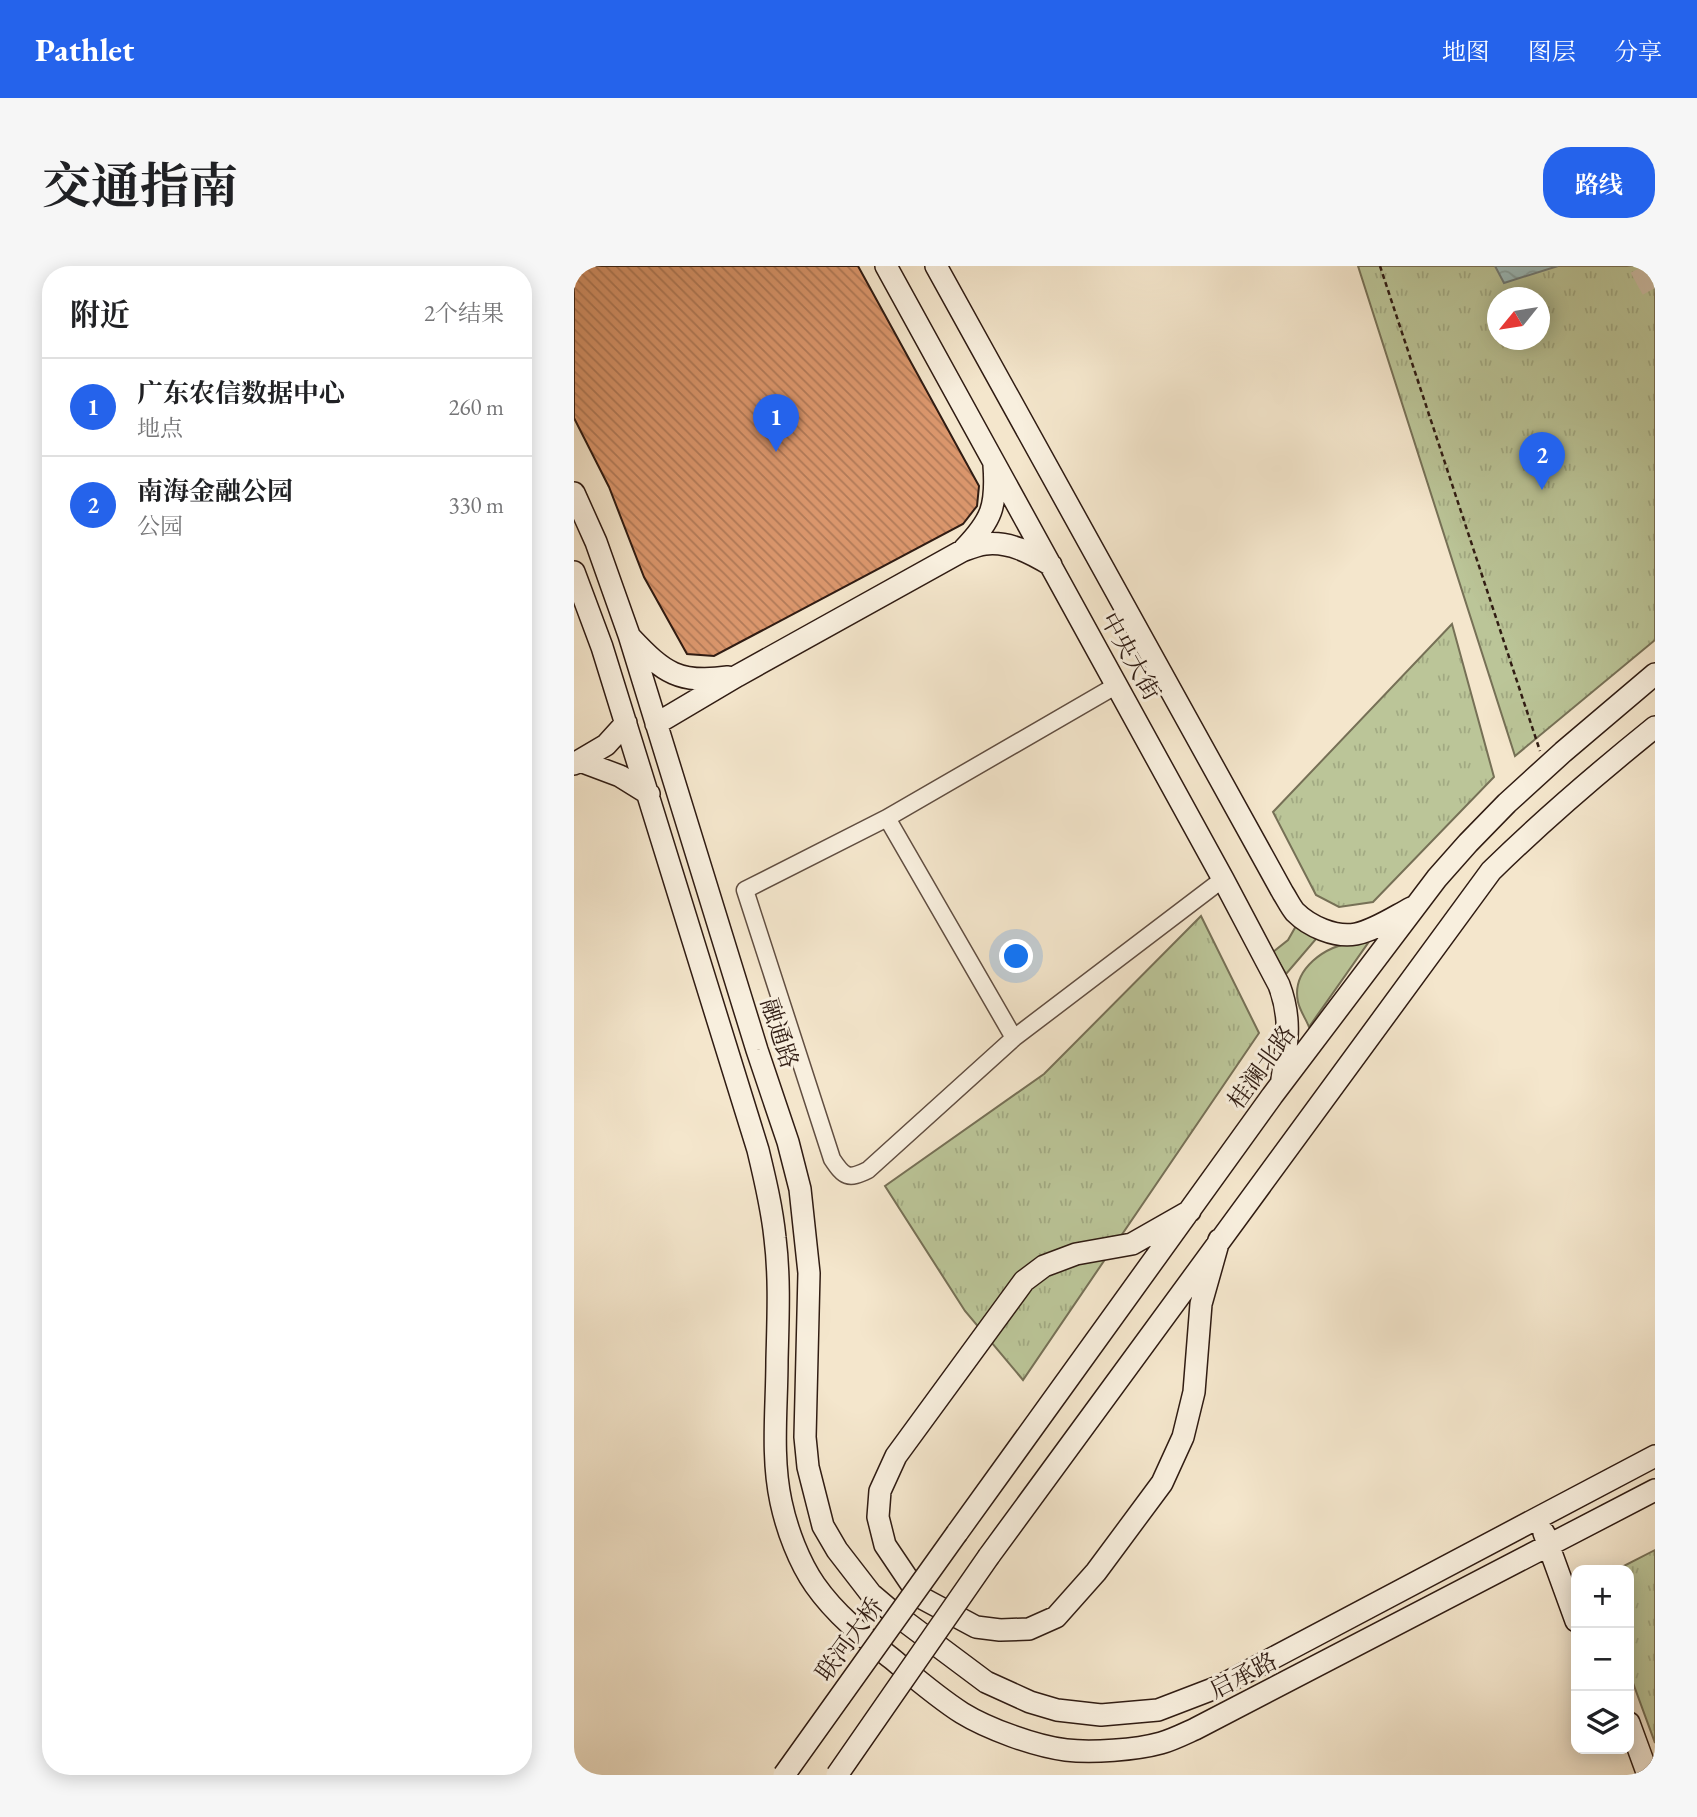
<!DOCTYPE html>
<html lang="zh">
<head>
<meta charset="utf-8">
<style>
  :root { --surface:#fff; --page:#f6f6f6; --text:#202124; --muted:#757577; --line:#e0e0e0; --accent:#2563eb }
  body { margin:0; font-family:"EB Garamond","Noto Serif SC",serif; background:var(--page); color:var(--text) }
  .controls { position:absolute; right:21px; bottom:21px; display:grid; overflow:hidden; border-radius:14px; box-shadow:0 4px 18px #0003 }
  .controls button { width:63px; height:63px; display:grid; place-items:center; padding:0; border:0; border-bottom:2px solid var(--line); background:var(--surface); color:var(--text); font:35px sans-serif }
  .compass { position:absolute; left:913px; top:21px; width:63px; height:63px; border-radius:50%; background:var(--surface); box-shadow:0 4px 18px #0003; rotate:240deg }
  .you { position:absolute; left:443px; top:691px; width:24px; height:24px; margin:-18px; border:5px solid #fff; border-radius:50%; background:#1a73e8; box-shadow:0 0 0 10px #1a73e833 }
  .badge { display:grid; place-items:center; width:46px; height:46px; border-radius:50%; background:var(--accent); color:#fff; font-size:23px; font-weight:700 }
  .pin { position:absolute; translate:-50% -58px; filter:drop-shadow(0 2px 4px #0008) }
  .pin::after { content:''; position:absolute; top:37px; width:24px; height:21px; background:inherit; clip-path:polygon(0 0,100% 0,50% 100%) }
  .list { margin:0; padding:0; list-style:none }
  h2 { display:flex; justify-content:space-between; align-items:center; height:91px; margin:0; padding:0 28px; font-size:30px }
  h2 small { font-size:23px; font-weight:400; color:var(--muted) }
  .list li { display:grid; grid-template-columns:46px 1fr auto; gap:21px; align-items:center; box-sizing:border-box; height:98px; padding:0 28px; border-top:2px solid var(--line) }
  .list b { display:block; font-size:26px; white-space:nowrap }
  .list p { margin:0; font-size:23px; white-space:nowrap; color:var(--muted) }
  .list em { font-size:23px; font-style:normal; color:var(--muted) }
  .icon { flex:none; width:38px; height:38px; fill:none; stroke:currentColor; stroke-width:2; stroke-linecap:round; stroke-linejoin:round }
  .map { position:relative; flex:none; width:1081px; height:1509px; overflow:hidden; border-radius:28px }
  header { display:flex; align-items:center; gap:42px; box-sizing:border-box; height:98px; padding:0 35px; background:var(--accent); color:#fff }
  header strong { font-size:33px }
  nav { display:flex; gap:38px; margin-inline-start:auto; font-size:24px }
  .intro { display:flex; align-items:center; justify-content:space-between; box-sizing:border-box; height:168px; padding:0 42px }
  h1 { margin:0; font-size:49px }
  .button { padding:18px 32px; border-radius:28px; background:var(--accent); color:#fff; font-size:24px; font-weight:700 }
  main { display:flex; gap:42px; padding:0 42px }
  aside { flex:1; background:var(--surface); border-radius:28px; box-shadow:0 4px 18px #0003 }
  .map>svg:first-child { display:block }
  .green { fill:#bbc598; stroke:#767056; stroke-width:2 }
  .park { fill:url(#park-tufts); stroke:#767056; stroke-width:2; fill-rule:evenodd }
  .water { fill:url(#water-waves); stroke:#717d7a; stroke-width:2 }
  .building { fill:url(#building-back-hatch); stroke:#301c13; stroke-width:2 }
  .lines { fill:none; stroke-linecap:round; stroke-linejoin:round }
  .highway-tunnel { stroke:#cdbea7; stroke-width:28; stroke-dasharray:28 14; stroke-linecap:butt }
  .street-casing { stroke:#614e41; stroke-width:19 }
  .secondary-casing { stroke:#301c13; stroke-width:24 }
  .path { stroke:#301c13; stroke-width:2.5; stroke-dasharray:5 3.5; stroke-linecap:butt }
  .street { stroke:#f8efde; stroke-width:16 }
  .secondary { stroke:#f8efde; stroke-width:21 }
  .secondary-bridge-casing { stroke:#301c13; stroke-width:24; stroke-linecap:butt }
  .secondary-bridge { stroke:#f8efde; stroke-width:21 }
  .labels { text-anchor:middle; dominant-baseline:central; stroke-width:6; stroke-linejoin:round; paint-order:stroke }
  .street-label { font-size:24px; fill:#301c13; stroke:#f8efde }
</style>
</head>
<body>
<header>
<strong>Pathlet</strong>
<nav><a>地图</a><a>图层</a><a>分享</a></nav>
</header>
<div class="intro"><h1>交通指南</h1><a class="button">路线</a></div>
<main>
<aside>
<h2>附近<small>2个结果</small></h2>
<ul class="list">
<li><span class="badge">1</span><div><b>广东农信数据中心</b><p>地点</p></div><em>260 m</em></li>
<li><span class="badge">2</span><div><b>南海金融公园</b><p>公园</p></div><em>330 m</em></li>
</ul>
</aside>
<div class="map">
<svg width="1081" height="1509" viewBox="0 0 1081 1509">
  <defs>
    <pattern id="park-tufts" width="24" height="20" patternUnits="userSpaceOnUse" patternTransform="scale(1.75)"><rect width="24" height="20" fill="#bbc598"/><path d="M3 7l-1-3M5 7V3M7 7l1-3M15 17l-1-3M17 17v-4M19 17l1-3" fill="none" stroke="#a1a982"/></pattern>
    <pattern id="water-waves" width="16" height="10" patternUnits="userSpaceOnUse" patternTransform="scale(1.75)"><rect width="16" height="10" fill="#9dbebe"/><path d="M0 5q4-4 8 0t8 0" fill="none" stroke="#88a3a2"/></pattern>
    <pattern id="building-back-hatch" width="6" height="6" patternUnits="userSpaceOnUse" patternTransform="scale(1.75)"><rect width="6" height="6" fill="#da966c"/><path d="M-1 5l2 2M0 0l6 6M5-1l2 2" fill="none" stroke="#b17a58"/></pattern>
  </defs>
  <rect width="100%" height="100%" fill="#f4e6cc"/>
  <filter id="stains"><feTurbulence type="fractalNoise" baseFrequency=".00286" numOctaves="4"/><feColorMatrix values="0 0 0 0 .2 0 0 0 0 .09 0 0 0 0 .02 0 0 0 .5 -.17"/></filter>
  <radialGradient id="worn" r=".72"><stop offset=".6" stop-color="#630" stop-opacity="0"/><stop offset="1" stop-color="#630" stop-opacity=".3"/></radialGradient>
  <path class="green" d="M722 660 742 673 712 708 699 686 714 674Z
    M781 676 794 677 735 761C732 753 726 745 724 736 717 703 752 679 781 676Z"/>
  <path class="park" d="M784 0H1081V374L941 490ZM923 32H965V74H923Z
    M878 358 920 511 799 636 765 641 742 629 699 546Z
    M627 650 685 767 449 1114 391 1045 311 920 470 808Z
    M1081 1284V1477L1055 1406V1304H1042Z"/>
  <path class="water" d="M921 0H984L930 17Z"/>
  <path class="building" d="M0 0H284L405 220 403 240 389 258 140 390 113 388 70 311 35 221 0 152Z"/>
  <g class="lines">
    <path class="highway-tunnel" d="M1069 0 1081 22"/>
    <g class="street-casing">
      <path id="street" d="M543 419 313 552 440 772 649 613
        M313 552 171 624 258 893C270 911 274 914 294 904L440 772"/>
    </g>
    <g class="secondary-casing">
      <path id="secondary" d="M312 0 649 613 705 719C718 753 713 778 708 813
        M362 0 709 627C713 633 716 640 721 646 735 660 761 672 782 668 801 664 820 651 837 642
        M0 227 22 276 55 369 183 784 214 876 226 923 235 1007 231 1171 234 1201 249 1260 263 1284 297 1328 317 1345 412 1416 456 1436 483 1444 527 1449 584 1444 644 1421 1081 1190
        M390 283C418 254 423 240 420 199
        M0 306 28 381 184 884C191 913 198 942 201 972 206 1012 204 1054 203 1094 203 1141 197 1190 207 1236 213 1264 225 1296 241 1319 262 1349 289 1370 317 1392 340 1411 363 1431 388 1447 414 1463 461 1480 492 1484 517 1487 562 1484 587 1477 598 1474 610 1468 621 1463L1081 1224
        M57 372C90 407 105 418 154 411
        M82 458 163 410 388 285C396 282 403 279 411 278 435 275 457 287 477 299
        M6 495 46 510 75 528
        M0 498 32 479 52 457
        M616 945 558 978 502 988 470 1000 450 1015 322 1190 306 1225 304 1251 311 1279 346 1331 402 1361 426 1364 455 1363 482 1351 522 1306 588 1217 609 1171 620 1126 627 1038 645 974
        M383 1267 698 830 863 612 894 577 933 537 989 486 1081 408
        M970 1267 1002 1355
        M415 1290 917 605C969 554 1024 507 1081 461
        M1055 1457 1074 1509"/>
    </g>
    <path class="path" d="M806 0 966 485"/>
    <use href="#street" class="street"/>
    <use href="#secondary" class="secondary"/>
    <g class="secondary-bridge-casing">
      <path id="secondary-bridge" d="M210 1509 383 1267
        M263 1509 415 1290"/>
    </g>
    <use href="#secondary-bridge" class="secondary-bridge"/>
  </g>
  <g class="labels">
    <g class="street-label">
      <text transform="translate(557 390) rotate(61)">中央大街</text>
      <text transform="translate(206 767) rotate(72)">融通路</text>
      <text transform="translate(687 801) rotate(-54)">桂澜北路</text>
      <text transform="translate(275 1373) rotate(-54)">联河大桥</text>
      <text transform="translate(669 1409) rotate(-27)">启承路</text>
    </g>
  </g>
  <rect width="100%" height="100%" filter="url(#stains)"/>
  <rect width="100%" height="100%" fill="url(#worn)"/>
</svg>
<div class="controls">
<button>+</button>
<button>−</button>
<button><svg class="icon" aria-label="layers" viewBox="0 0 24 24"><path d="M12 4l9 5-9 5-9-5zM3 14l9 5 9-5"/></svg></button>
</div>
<svg class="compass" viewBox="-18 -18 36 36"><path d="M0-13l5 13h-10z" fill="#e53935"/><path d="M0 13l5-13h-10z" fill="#757577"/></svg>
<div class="you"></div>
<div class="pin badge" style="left:202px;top:186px">1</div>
<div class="pin badge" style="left:968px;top:224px">2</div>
</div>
</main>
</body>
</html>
